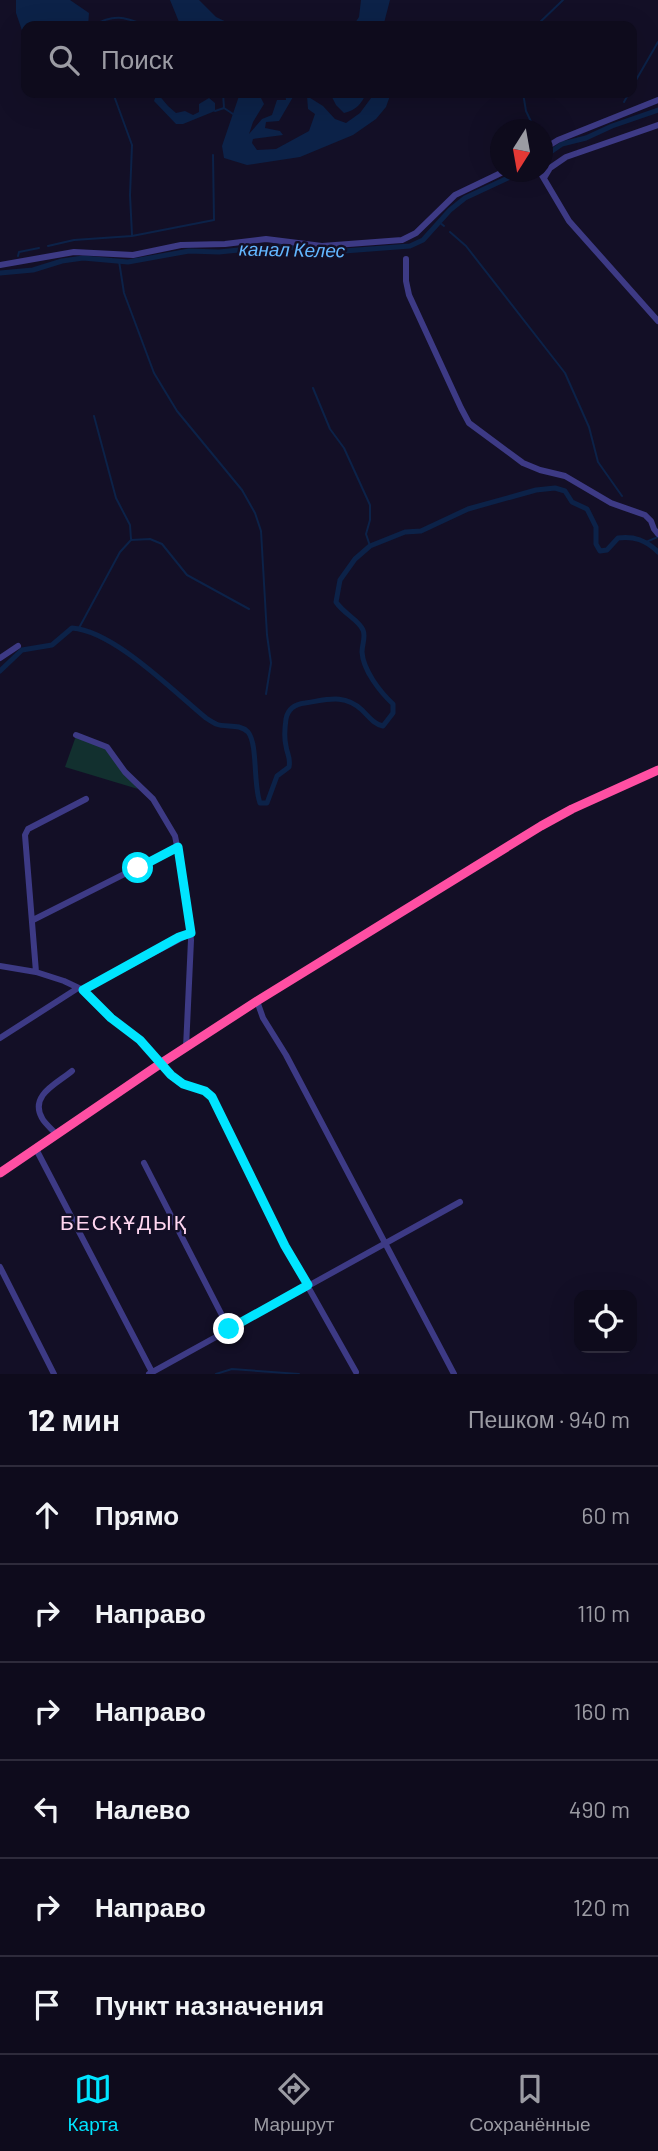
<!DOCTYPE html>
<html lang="ru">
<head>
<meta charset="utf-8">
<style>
  :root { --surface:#0e0b1c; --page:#1c1929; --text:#f1f3f6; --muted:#9b9ba3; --line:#2e2b3b; --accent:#00e5ff }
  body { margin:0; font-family:Barlow,sans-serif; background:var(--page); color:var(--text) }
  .controls { position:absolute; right:21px; bottom:21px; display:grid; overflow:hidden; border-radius:14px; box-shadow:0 7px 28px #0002 }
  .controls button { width:63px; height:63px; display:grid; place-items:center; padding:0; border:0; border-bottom:2px solid var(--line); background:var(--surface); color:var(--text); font:35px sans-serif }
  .compass { position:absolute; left:490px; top:119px; width:63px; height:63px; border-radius:50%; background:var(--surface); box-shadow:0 7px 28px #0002; rotate:191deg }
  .stop { position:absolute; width:21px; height:21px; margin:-16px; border:5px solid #00e5ff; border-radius:50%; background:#fff }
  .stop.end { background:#00e5ff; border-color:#fff; box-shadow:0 2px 7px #0008 }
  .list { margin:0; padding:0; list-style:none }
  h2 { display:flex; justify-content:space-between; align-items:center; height:91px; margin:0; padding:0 28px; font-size:30px }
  h2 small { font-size:23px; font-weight:400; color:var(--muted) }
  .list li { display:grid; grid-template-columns:46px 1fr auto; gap:21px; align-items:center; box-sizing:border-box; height:98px; padding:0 28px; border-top:2px solid var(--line) }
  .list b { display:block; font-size:26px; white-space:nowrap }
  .list em { font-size:23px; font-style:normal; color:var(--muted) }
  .icon { flex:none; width:38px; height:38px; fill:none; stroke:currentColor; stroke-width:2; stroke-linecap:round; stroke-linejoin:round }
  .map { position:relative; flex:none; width:658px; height:1374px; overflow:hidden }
  .search { position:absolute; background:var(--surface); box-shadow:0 7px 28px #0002; left:21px; right:21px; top:21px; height:77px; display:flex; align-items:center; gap:18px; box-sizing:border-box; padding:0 24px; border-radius:14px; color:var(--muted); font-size:26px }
  .sheet { height:679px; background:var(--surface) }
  nav { display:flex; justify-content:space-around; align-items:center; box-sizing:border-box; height:98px; border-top:2px solid var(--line); background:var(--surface); font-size:19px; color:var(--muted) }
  nav a { display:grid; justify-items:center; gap:4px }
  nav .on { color:var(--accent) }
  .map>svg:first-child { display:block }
  .green { fill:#12302f }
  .water { fill:#0c2248 }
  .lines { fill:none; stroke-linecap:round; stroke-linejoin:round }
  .stream { stroke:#0c2248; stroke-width:2 }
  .canal { stroke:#0c2248; stroke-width:5 }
  .minor { stroke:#3d3a85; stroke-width:6 }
  .highway { stroke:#ff4fa3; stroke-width:9 }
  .route { stroke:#00e5ff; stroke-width:9 }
  .labels { text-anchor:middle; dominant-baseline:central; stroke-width:5; stroke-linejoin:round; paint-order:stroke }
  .water-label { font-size:19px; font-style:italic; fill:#62b6ff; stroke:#130f26 }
  .quarter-label { font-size:21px; letter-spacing:2px; fill:#ffd6f0; stroke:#130f26 }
</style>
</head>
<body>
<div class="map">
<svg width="658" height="1374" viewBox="0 0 658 1374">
  <rect width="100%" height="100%" fill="#130f26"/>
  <path class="green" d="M76 736 109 750 138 789 65 767Z"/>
  <path class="water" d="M16 0H70L89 13 88 26H26V42L16 13Z
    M170 0H199L216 17 235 26H193L179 22Z
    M361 0H390L384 23 390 24V26H353L359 17Z
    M157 93 168 106 176 113 185 111 193 115 199 112V104L209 98 215 103V111L183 124H176L154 101Z
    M240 93H261L260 96 264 104 253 122 249 134 262 119 272 115 277 100H286L285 93 293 97 279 121 266 122 265 128 280 131 283 135 253 139 252 143 257 150 276 149 309 131 315 114 308 109 307 96 323 106 335 119 346 123 360 113 374 94 391 93 386 107 376 119 353 135 300 157 247 165 224 158 222 146Z
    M330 93H366C362 104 356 110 344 113L336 105Z"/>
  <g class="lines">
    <path class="stream" d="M92 26C115 13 124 17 148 26
      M536 26 563 0
      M632 87 658 42
      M113 93 132 145 130 195 132 235
      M223 93 224 108 233 114
      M523 93 526 111 535 130
      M624 102 629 93
      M215 111 224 108
      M546 152 547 155
      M439 222 444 226
      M450 232 466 246 565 373 589 427 598 462 622 496
      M48 246 74 240 132 236 214 220 213 155
      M18 256 19 252 39 248
      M119 261 124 293 154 373 177 411 242 490 255 513 261 531 267 635 271 663 266 694
      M313 388 330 429 344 448 370 505V520L366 534 370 546
      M94 416 116 498 130 525 131 539
      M646 542 658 537
      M79 628 120 552 131 540 150 539 162 544 187 575 249 609
      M216 1374 232 1369 299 1374"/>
    <path class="canal" d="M542 158 562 144 586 138 612 126 658 110
      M0 273 33 270 62 261 83 258 128 262 189 251 219 252 277 246 331 252 410 246 423 240 450 210 465 198 521 172
      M0 671 22 650 52 645 72 628C114 631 173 691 206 718 209 720 212 722 216 724 226 728 239 723 248 732 258 744 253 785 260 803H267L277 776 289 767C291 758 287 754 286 746 284 738 285 726 286 719 288 708 296 704 305 703 326 700 344 693 362 710 369 717 374 724 383 726L393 713V704C380 692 363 670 362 652 362 644 366 637 363 630 359 620 344 614 336 602L340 580 355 559 370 546 405 532 421 531 468 509 536 490 555 488 565 491 572 502 587 509 596 527V544L600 551 607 550 618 538C634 536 646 540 658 552"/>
    <path class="minor" d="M542 150 558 140 658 100
      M540 172 569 221 658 321
      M544 178 550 168 566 157 658 125
      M406 259V281L409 295 461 408 469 423 523 463 540 470 565 476 611 503 645 515 651 521 654 529 658 534
      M0 265 74 252 133 255 181 245 225 244 266 239 322 246 402 240 416 233 455 195 503 172
      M0 658 18 646
      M76 735 107 747 125 772 153 799 175 836 182 870 191 940 186 1048
      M33 920 178 847
      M0 966 36 972 64 981 83 990 111 1018 140 1040 171 1075 183 1084 205 1091 212 1097 285 1246 356 1372
      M36 972 25 835 28 829 86 799
      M83 990 191 933
      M257 1001 263 1018 286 1055 454 1374
      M0 1038 78 988
      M57 1135C53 1130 45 1124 42 1118 29 1095 58 1083 72 1071
      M36 1149 152 1372
      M144 1163 229 1329
      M0 1267 54 1374
      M149 1374 460 1202"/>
    <path class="highway" d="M0 1173 160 1064 257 1001 541 826 572 809 658 770"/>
  </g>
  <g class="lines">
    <path class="route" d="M138 868 178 847 191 933 179 937 83 990 111 1018 140 1040 171 1075 183 1084 205 1091 212 1097 285 1246 308 1285 229 1329"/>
  </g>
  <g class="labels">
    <g class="water-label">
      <text transform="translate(292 249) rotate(1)">канал Келес</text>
    </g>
    <g class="quarter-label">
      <text x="124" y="1221">БЕСҚҰДЫҚ</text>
    </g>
  </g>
</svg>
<div class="controls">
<button><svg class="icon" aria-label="locate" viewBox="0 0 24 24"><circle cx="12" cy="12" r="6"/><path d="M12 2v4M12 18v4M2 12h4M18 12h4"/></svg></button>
</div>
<svg class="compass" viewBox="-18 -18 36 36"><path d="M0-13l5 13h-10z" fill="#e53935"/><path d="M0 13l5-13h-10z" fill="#9b9ba3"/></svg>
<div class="stop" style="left:138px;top:868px"></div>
<div class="stop end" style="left:229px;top:1329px"></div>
<div class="search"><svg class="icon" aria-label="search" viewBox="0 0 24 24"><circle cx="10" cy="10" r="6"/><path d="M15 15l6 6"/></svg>Поиск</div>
</div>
<section class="sheet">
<h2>12 мин<small>Пешком · 940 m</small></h2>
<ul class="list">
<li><svg class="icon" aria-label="ahead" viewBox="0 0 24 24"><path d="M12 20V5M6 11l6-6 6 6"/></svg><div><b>Прямо</b></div><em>60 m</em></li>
<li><svg class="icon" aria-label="right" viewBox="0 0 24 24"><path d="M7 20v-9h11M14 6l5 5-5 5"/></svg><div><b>Направо</b></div><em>110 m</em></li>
<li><svg class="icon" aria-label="right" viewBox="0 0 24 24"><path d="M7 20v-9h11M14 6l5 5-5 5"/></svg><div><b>Направо</b></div><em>160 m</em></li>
<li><svg class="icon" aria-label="left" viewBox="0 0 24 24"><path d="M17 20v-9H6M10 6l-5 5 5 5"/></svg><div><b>Налево</b></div><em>490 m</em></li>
<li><svg class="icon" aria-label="right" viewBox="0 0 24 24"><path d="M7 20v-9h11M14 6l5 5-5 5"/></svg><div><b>Направо</b></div><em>120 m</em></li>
<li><svg class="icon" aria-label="arrive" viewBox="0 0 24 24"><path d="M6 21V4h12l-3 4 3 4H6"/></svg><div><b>Пункт назначения</b></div></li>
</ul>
</section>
<nav>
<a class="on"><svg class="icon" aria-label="map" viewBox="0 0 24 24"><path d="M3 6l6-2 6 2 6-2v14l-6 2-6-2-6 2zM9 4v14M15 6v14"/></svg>Карта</a>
<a><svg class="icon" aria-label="directions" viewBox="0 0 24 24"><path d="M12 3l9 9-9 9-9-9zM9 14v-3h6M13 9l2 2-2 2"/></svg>Маршрут</a>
<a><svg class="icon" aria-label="saved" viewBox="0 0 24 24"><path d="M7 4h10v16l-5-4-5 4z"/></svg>Сохранённые</a>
</nav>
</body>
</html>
